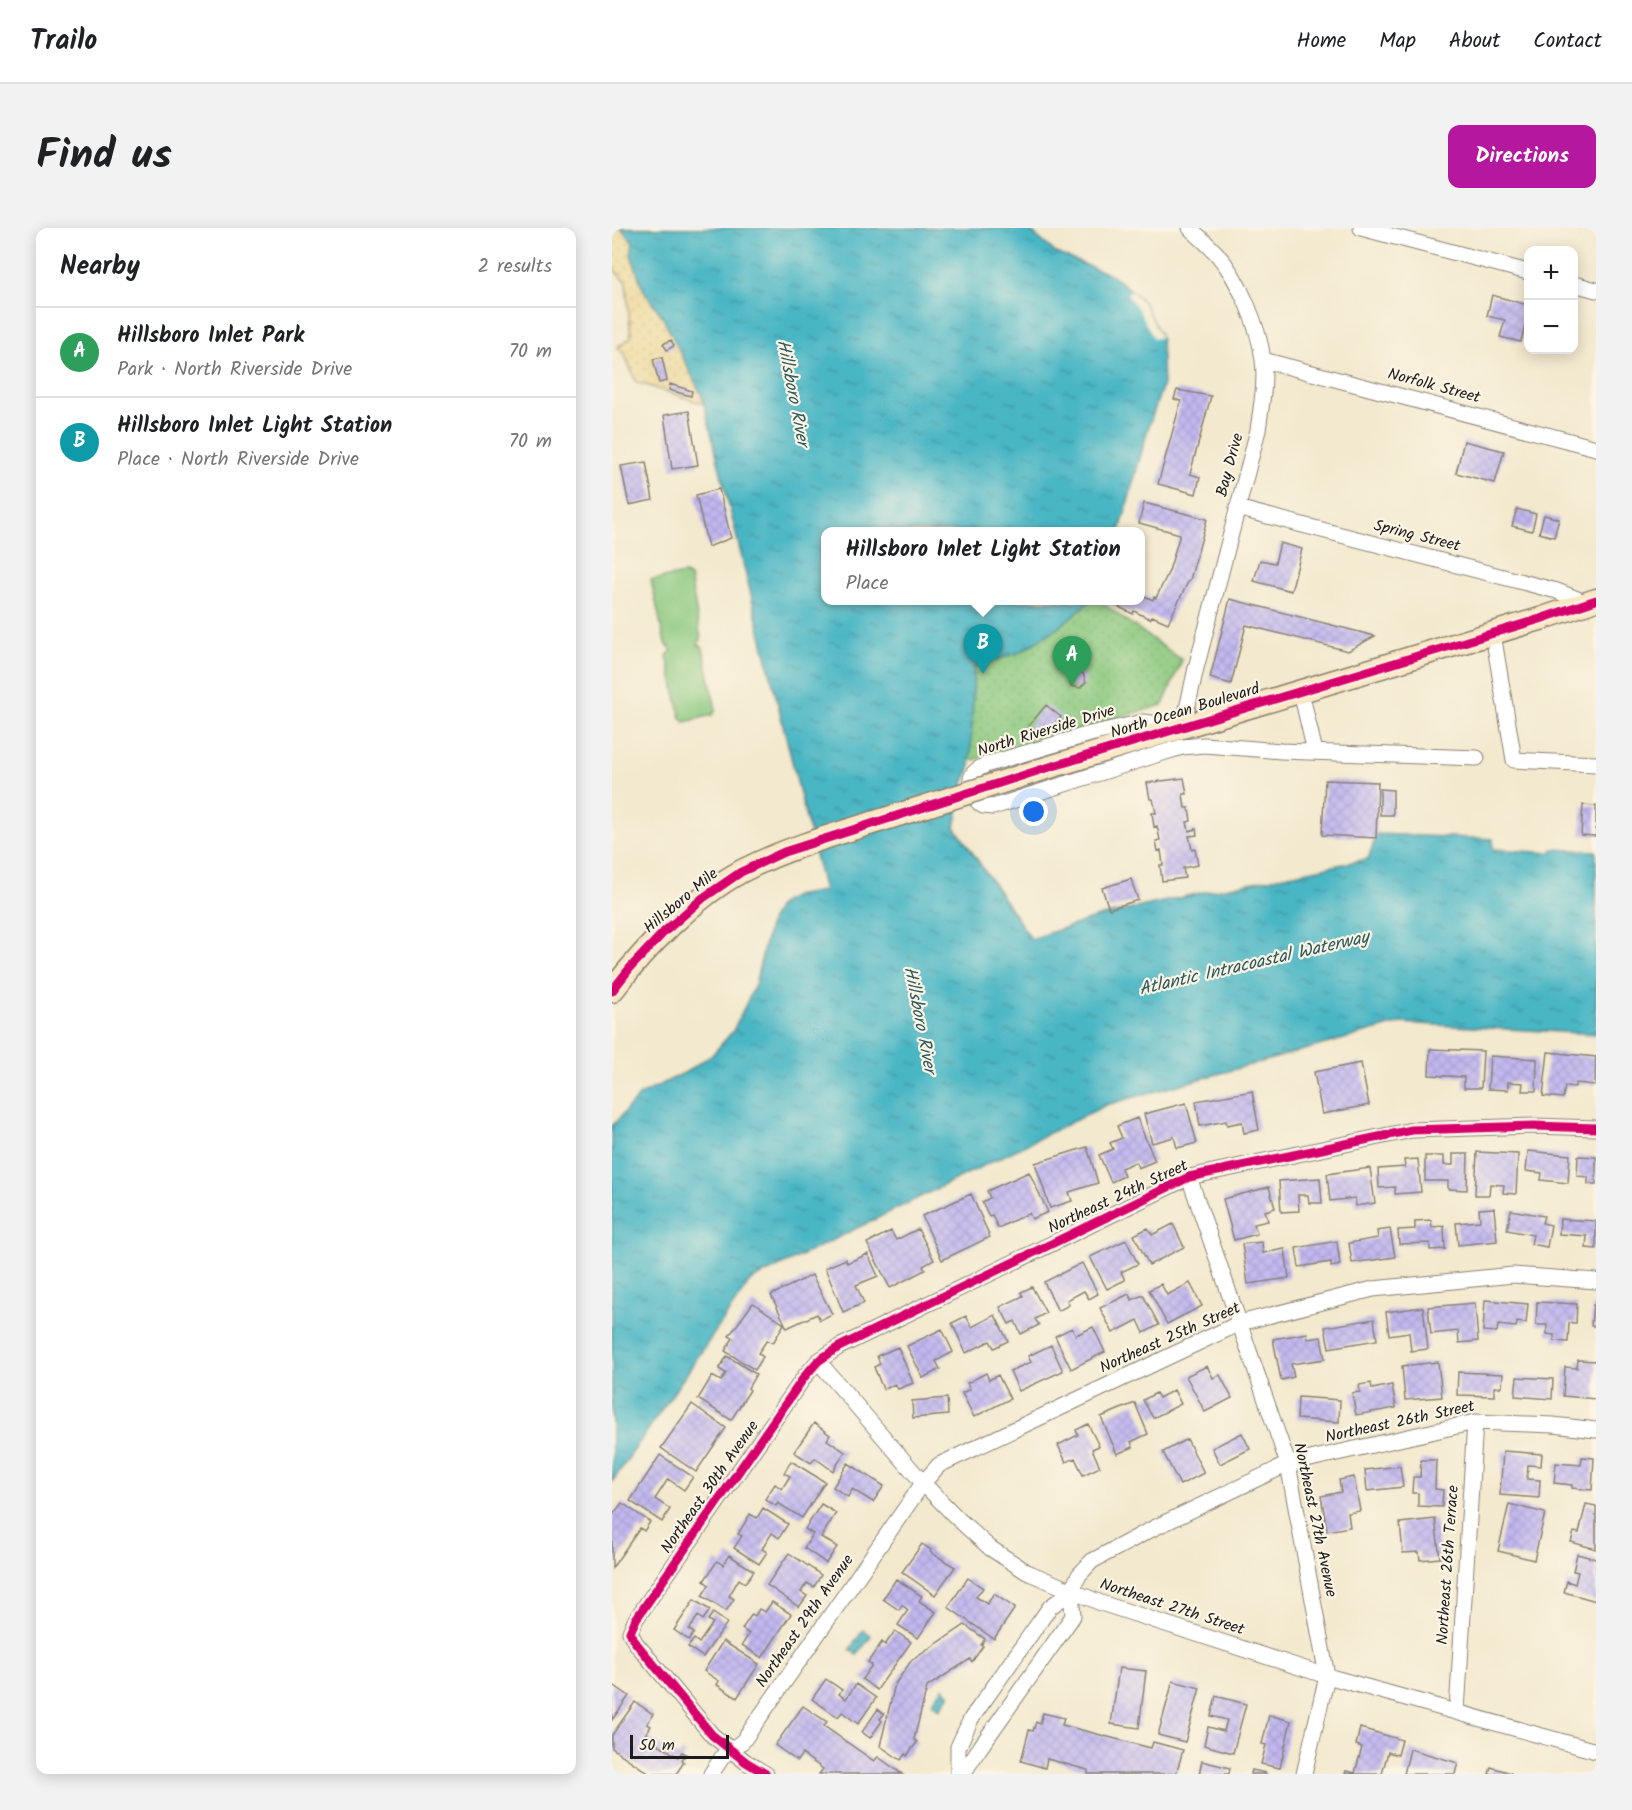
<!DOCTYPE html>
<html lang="en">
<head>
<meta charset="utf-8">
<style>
  :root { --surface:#fff; --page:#f2f2f2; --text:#202124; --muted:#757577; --line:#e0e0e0; --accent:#b5179e }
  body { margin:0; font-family:Kalam,sans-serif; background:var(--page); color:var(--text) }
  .controls { position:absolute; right:18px; top:18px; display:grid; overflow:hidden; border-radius:12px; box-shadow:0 3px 15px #0003 }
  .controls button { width:54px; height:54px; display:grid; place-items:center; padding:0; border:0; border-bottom:2px solid var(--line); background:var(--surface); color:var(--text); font:30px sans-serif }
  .scale { position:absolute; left:18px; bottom:15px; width:99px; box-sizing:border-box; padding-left:6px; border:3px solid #1c1c1c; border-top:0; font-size:16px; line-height:21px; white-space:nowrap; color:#1c1c1c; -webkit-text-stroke:4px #fcf5e5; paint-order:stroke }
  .you { position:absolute; left:422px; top:584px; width:21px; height:21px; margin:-15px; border:4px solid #fff; border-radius:50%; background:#1a73e8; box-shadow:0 0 0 9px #1a73e833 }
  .badge { display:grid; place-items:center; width:39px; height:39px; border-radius:50%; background:var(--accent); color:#fff; font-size:20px; font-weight:700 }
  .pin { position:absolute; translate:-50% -50px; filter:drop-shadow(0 2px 3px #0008) }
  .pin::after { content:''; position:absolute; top:32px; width:21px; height:18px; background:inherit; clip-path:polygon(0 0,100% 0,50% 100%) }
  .popup { position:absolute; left:209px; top:299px; width:324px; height:78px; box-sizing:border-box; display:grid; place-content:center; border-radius:12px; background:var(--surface); filter:drop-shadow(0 2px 4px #0005); font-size:20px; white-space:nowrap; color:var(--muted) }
  .popup b { font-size:22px; color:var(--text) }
  .popup::after { content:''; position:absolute; left:50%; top:100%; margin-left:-12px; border:12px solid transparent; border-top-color:var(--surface) }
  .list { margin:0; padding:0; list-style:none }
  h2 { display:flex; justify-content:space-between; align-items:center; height:78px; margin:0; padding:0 24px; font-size:26px }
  h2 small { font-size:20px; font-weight:400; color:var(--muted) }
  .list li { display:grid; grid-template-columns:39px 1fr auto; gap:18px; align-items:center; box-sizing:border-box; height:90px; padding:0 24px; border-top:2px solid var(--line) }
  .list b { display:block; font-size:22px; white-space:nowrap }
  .list p { margin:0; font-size:20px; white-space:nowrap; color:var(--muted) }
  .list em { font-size:20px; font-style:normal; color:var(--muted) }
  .map { position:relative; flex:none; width:984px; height:1546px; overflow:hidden; border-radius:12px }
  header { display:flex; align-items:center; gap:36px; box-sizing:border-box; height:84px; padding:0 30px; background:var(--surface); border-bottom:2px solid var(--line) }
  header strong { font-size:28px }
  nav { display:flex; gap:33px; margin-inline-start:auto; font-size:21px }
  .intro { display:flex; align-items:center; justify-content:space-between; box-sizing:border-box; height:144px; padding:0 36px }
  h1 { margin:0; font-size:42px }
  .button { padding:15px 27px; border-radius:12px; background:var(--accent); color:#fff; font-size:21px; font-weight:700 }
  main { display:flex; gap:36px; padding:0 36px }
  aside { flex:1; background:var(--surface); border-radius:12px; box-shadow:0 3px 15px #0003 }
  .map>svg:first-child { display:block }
  .grass { fill:url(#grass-dots); stroke:#52724c; stroke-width:1.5 }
  .sand { fill:url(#sand-dots); stroke:#857b5d; stroke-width:1.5 }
  .garden { fill:#89c77d; stroke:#52724c; stroke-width:1.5 }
  .water { fill:url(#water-ripples); stroke:#326970; stroke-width:1.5 }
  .pier { fill:#f3e9ce }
  .building { fill:url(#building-cross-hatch) }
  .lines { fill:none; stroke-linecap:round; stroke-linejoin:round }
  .street-casing { stroke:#888275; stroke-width:17 }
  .secondary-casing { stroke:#888275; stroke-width:25 }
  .street { stroke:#fff; stroke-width:15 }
  .secondary { stroke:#fae7c3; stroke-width:22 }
  .secondary-bridge-casing { stroke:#888275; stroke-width:25; stroke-linecap:butt }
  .secondary-bridge { stroke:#fae7c3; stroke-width:22 }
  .cycleway-casing { stroke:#fcf5e5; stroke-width:13 }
  .cycleway { stroke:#d6006c; stroke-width:9 }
  .labels { text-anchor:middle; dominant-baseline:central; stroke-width:4.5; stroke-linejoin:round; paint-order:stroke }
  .street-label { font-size:16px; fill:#1c1c1c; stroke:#fcf5e5 }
  .water-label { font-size:18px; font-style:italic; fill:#2e5a5f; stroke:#fcf5e5 }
</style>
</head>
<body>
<header>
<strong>Trailo</strong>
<nav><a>Home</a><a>Map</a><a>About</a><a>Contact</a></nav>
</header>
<div class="intro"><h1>Find us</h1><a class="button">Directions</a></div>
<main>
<aside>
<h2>Nearby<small>2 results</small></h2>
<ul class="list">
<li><span class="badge" style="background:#2e9e5b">A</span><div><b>Hillsboro Inlet Park</b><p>Park · North Riverside Drive</p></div><em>70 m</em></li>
<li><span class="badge" style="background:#0f9aa8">B</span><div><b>Hillsboro Inlet Light Station</b><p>Place · North Riverside Drive</p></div><em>70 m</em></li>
</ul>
</aside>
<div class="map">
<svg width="984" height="1546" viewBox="0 0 984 1546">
  <defs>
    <pattern id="grass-dots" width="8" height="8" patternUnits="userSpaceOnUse" patternTransform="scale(1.5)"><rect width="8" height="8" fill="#89c77d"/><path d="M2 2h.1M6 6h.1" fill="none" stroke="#76aa6b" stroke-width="1.8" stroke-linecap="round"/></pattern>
    <pattern id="sand-dots" width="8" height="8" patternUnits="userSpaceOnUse" patternTransform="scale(1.5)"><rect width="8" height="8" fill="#eeda9e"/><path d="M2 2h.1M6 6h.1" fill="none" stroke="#ccba88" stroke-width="1.8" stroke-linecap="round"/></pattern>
    <pattern id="water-ripples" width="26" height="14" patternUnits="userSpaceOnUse" patternTransform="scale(1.5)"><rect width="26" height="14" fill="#49b6c4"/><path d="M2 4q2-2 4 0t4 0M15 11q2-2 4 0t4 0" fill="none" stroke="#3c939e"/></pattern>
    <pattern id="building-cross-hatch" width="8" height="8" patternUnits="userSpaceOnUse" patternTransform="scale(1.5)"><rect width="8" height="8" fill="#c2b8f0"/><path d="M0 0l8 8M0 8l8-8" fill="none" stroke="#a69ecd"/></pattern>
  </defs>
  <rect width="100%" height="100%" fill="#fcf5e5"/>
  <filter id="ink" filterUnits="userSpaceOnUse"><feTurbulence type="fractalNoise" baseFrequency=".0167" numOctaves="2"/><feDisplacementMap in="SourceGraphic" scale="12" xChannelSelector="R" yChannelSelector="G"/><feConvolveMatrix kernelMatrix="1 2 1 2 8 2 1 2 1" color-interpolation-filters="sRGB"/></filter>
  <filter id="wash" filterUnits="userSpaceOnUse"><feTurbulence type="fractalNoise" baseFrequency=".008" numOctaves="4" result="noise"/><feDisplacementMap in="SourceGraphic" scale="24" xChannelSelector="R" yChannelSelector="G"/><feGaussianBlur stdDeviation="1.35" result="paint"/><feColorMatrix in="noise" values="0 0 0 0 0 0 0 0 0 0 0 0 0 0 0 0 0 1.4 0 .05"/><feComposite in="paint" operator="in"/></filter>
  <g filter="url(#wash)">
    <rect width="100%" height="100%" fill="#f3e9ce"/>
    <path class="grass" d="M478 373H487L570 432 551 477 358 533 362 439 408 424 446 400Z"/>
    <path class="sand" d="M0 0H55L92 176 24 154 14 129 6 119 19 109 14 54 0 40Z"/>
    <path class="garden" d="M73 346 78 349 89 411 86 416 91 420 104 482 100 487 73 494 69 490 55 428 60 422 53 415 39 352Z"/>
    <path class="water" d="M9 0H415L444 25 499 47 519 62 531 74 549 109 551 156 535 204 508 303 214 304V372L478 373 446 400 408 424 362 439 358 541 352 553 343 599 419 711 486 689 588 665 756 631 765 606 881 611V621L940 625 941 621 984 623V806L789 795 494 877 138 1053 0 1254V898L28 867 74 844 100 827 121 803 143 757 158 694 165 680 173 673 182 668 212 663 90 168 50 88 31 61 19 27 21 14Z
      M251 1402 259 1408 245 1427 238 1421Z
      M331 1460 338 1466 328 1481 320 1475Z"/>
    <path class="pier" d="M519 62 531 74 549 109 542 111 525 79 515 67Z"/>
    <g id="blocks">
      <path class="building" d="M880 67 916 77V85L909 114 888 109 893 92 875 88Z
        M59 112 62 118 55 122 51 116Z
        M50 129 55 153 47 155 41 131Z
        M58 156 80 163 79 168 57 162Z
        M565 162 599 168 578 246 588 249 584 266 546 256 569 173 562 171Z
        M77 183 86 237 60 241 52 187Z
        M852 213 892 223 883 255 844 245Z
        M34 234 41 272 17 277 9 238Z
        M107 261 119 310 96 319 84 267Z
        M532 275 595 291 578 352H577L556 395 540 388 538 391 522 383 521 386 501 376 502 372H528V366L541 372 542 369 544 370 557 343 568 306 527 295Z
        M905 281 924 286 920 303 900 298Z
        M932 287 947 291 942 309 927 305Z
        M668 315 690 321 679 363 642 353 648 332 663 335Z
        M618 371 763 408 736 423 634 397 619 456 598 450Z
        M462 443 471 445 474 454 468 460 459 458 456 449Z
        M434 477 449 489 431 510 417 498Z
        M572 550 575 566H571L573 580H577L579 593 575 594 577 603 584 601 585 607 577 608 580 622 583 621 586 637 571 640 573 650 550 653 548 637H551L549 622 546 623 544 613 548 612 545 598 542 599 540 585H544L541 571H538L535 555Z
        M713 552 766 554 764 610 710 607Z
        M768 561 781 562V587H768Z
        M971 577 984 578V608L969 607Z
        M519 651 526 672 497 681 490 660Z
        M818 821 871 823 869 860H852V849L817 847Z
        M936 824 984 829 983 857 963 855V859L953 858 951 870 931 868Z
        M878 828 925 831 924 863H910L911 855 896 854V862L876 861Z
        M749 835 757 877 710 886 702 844Z
        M640 863 647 902 632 905 630 894 615 897 614 893 588 898 584 873Z
        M574 875 585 915 565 920 562 909 540 915 532 886Z
        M525 890 543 933 526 940 524 934 509 940 512 948 499 954 487 927 501 921 498 915 510 910 505 898Z
        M475 919 486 955 457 964 460 973 438 980 423 935Z
        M916 923 958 927 956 955 929 952 930 945 914 943Z
        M865 924 906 926 904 966 891 965 892 957 878 956 877 967H863Z
        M841 926H856L855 962 836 961V953H813V928H832V937H841Z
        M966 928 984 929V956H976V949L965 948Z
        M806 931 809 964 783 966V959L767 960 766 941 793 939 792 932Z
        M758 940 763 975 744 978 743 970 718 973 715 946Z
        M417 944 436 984 420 991 417 985 386 1000 380 987 377 988 370 974 378 970 375 963Z
        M708 950 710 975H697L696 967H686L687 983 669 984 667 953Z
        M657 959 663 980 653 983 656 993 642 996 645 1006 622 1012 611 971Z
        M359 966 378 1009 330 1032 310 988Z
        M882 980 885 1013 846 1017 844 995 868 993 867 981Z
        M899 982 932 988 930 995 939 997 935 1019 919 1016 921 1007 895 1002Z
        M948 991 984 993V1021L974 1020 975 1008 947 1006Z
        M819 992 820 999 832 998 833 1021 818 1022V1015L787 1016 786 1002 803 1001V993Z
        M561 996 572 1019 537 1037 522 1007 536 1000 540 1007Z
        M306 1001 322 1032 311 1038 313 1042 278 1060 255 1015 279 1003 284 1012Z
        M778 1001 783 1029 740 1035 737 1015 766 1010 765 1003Z
        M514 1012 526 1036 509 1044 513 1052 495 1061 478 1029Z
        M725 1013 728 1037 719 1039V1034L687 1039 684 1020Z
        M650 1014 651 1025 673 1021 677 1050 636 1056 630 1016Z
        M256 1026 266 1048 244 1057 252 1075 231 1084 213 1040 234 1031 235 1035Z
        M470 1035 486 1066 477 1071 472 1063 455 1072 457 1077 446 1083 432 1054Z
        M200 1047 220 1086 208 1092 205 1086 175 1100 159 1067Z
        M578 1055 590 1078 555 1096 537 1062 549 1056 555 1067Z
        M420 1059 434 1085 423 1091 427 1097 409 1106 403 1093 397 1096 388 1079 411 1068 409 1064Z
        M517 1066 520 1072 531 1067 547 1097 532 1105 526 1092 501 1105 488 1080Z
        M873 1072 916 1076 914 1095 905 1094 904 1099 886 1097 885 1104 871 1103Z
        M925 1074 965 1076 964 1095H957L956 1114 942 1113V1107L935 1106V1097H924Z
        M141 1075 172 1096 161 1115 155 1112 146 1125 151 1129 143 1142 113 1123 121 1110 117 1108Z
        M863 1075 866 1113 847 1115 846 1103 819 1106 816 1079Z
        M981 1077H984V1098H979Z
        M811 1079 816 1121 799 1123 797 1104 777 1107 774 1084Z
        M383 1087 396 1113 382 1120 378 1113 354 1125 340 1095 354 1088 360 1099Z
        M762 1091 765 1112 717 1120 713 1099Z
        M481 1099 493 1124 459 1141 443 1108 460 1100 464 1107Z
        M330 1101 341 1124 324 1133 328 1141 311 1150 295 1118Z
        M695 1105 696 1111 709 1109 713 1131 679 1136 682 1149 669 1152 661 1111Z
        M439 1117 451 1143 407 1163 398 1143 419 1134 416 1128Z
        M286 1119 301 1155 286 1161 283 1156 271 1161 262 1139 268 1136 265 1128Z
        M115 1128 144 1146 136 1160 138 1162 119 1192 86 1171 100 1148 109 1153 114 1145 107 1141Z
        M966 1132 984 1133V1171L951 1168 953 1139 965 1140Z
        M826 1134 830 1169 793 1172 790 1138Z
        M595 1138 601 1150 608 1147 620 1170 593 1184 574 1148Z
        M846 1144 891 1146 890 1159H882V1168L845 1167Z
        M374 1145 377 1152 386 1147 398 1171 362 1189 350 1165 358 1161 355 1155Z
        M905 1149 941 1151 940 1171 903 1168Z
        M759 1155 760 1161 780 1157 784 1180 744 1187 740 1165 748 1164 747 1157Z
        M562 1162 569 1176 541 1190 531 1172 544 1165 547 1170Z
        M686 1169 728 1172 727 1194 685 1191Z
        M335 1170 336 1187 301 1190 300 1173Z
        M523 1175 536 1206 519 1214 521 1219 505 1226 489 1189Z
        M80 1176 114 1200 84 1244 49 1220Z
        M202 1195 218 1207 215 1212 233 1224 221 1243 203 1230 199 1235 182 1224Z
        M476 1196 487 1218 480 1221 488 1239 471 1247 463 1230 454 1234 446 1217 466 1207 464 1202Z
        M630 1205 638 1221 608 1236 600 1220Z
        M575 1211 592 1245 568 1257 551 1224Z
        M891 1223 930 1226 929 1238 916 1237 915 1251 928 1252 927 1270 888 1267Z
        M48 1227 81 1249 72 1262 56 1251 43 1271 58 1281 50 1294 18 1273Z
        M970 1229 982 1230 980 1262 960 1260V1257L942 1255 944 1235 969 1237Z
        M809 1232H824L823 1261 831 1262 830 1279 806 1278V1265H800L801 1249H808Z
        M179 1233 213 1254 190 1290 166 1275 164 1278 153 1271 163 1256 170 1261 178 1248 172 1245Z
        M236 1235 272 1258 261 1274 240 1261 236 1269 221 1259Z
        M788 1238 791 1259 755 1263 753 1242Z
        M742 1249 748 1283 736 1285 738 1299 715 1303 709 1268 729 1264 727 1252Z
        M10 1275 38 1294 32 1303 28 1300 0 1340V1288Z
        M209 1276 224 1285 209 1309 225 1319 214 1335 192 1320 201 1306 193 1301Z
        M897 1276 933 1285 922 1332 886 1323Z
        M974 1276 984 1278V1321L959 1314 962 1304 967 1305Z
        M151 1280 176 1296 167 1310 160 1305 150 1321 155 1324 147 1336 122 1320 130 1308 126 1306 138 1286 145 1290Z
        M823 1291 828 1330 808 1332 807 1324 791 1325 788 1295Z
        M310 1316 319 1322 318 1324 343 1339 323 1367 290 1344Z
        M177 1325 209 1347 202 1359 195 1355 189 1364 195 1368 187 1379 155 1357Z
        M965 1326 984 1331V1373L952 1364 955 1353 963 1356 966 1344 961 1343Z
        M117 1327 142 1343 133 1355 127 1351 117 1368 122 1371 114 1383 90 1368 97 1357 92 1353 105 1333 111 1337Z
        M356 1350 371 1360 364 1369 375 1376 382 1366 403 1380 382 1411 336 1379Z
        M284 1351 310 1368 307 1373 324 1384 306 1410 286 1397 296 1382 290 1377 287 1382 271 1371Z
        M82 1372 98 1382 91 1392 86 1388 77 1402 82 1405 77 1412 62 1402Z
        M160 1374 179 1386 150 1430 130 1417 137 1406 130 1401 140 1386 143 1388 147 1381 153 1384Z
        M101 1385 115 1395 91 1429 76 1419 82 1411 87 1415 101 1395 96 1392Z
        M353 1397 373 1411 369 1417 371 1418 360 1434 358 1431 315 1459 302 1511 305 1514 295 1528 293 1526 289 1532 268 1518 283 1456 299 1433Z
        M283 1403 299 1414 265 1462 250 1451 260 1437 256 1434 270 1414 273 1417Z
        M111 1413 147 1436 125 1470 105 1457 107 1453 92 1443Z
        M507 1440 534 1443 527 1500 499 1496Z
        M214 1451 230 1462 227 1466 234 1471 244 1456 264 1470 246 1496 230 1484 226 1489 200 1471Z
        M561 1453 588 1460 573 1514 546 1507Z
        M0 1456 17 1468 0 1492Z
        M604 1468 634 1476 621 1525 592 1517 596 1499 612 1503 615 1492 599 1488Z
        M23 1474 41 1486 35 1496 39 1498 33 1507 66 1529 70 1524 74 1526 70 1532 72 1534 64 1546H38L0 1520V1507Z
        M191 1478 215 1494 212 1498 262 1533 266 1529 290 1546H207L211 1541 190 1526 185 1533 163 1517Z
        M266 1481 272 1486 268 1491 270 1493 258 1510 250 1504Z
        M431 1485 452 1490 450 1497 539 1520 541 1514 571 1522 564 1546H476V1542L435 1531 433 1540 409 1533 417 1502 421 1503 424 1494 428 1496Z
        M657 1487 679 1493 668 1540 649 1536 654 1517 650 1516Z
        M748 1500 790 1512 786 1527 776 1524 770 1546H733L734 1543 743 1545 750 1519 744 1517Z
        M798 1521 846 1535 843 1546H792Z
        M590 1533 618 1540 617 1546H587Z
        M879 1539 899 1545V1546H877Z
        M640 1542 654 1545V1546H639Z"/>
    </g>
  </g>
  <g filter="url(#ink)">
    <use href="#blocks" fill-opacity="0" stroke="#888275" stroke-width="1.5"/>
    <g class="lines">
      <g class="street-casing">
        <path id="street" d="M578 0C587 9 597 17 605 26 627 51 647 99 651 132 654 155 649 179 646 202L584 440 571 499 531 494 478 506 373 537C369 540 363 542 361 546 355 555 362 573 371 578 372 578 380 579 381 579L547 526 570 519 592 517 669 523 865 530
          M749 0 916 44
          M962 56 984 62
          M651 132 984 220
          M625 280 945 363 975 375
          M881 406 902 532 984 536
          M689 464 703 524
          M577 949 676 1236 715 1448 692 1546
          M206 1133 311 1255 345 1290 378 1320 415 1344 489 1375 715 1448 984 1523
          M845 1483 863 1194
          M99 1546 111 1528 131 1513 311 1255 327 1237 628 1095 761 1061 901 1047 984 1053
          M154 1546 134 1534 100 1507 23 1414 18 1404 24 1391 193 1148 206 1133 227 1119 577 949 800 902 922 898 984 900
          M346 1546V1519L359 1491 438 1379 459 1364
          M351 1546 365 1524 461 1388 459 1364 467 1347 480 1333 542 1300 676 1236 863 1194 941 1197 984 1202"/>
      </g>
      <g class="secondary-casing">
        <path id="secondary" d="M428 542 928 391 984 372
          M0 763C33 720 82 669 130 643 180 617 236 603 289 586"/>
      </g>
      <use href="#street" class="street"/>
      <use href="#secondary" class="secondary"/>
      <g class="secondary-bridge-casing">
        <path id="secondary-bridge" d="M289 586 428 542"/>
      </g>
      <use href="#secondary-bridge" class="secondary-bridge"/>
      <g class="cycleway-casing">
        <path id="cycleway" d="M0 763 18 740 52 704 91 670 129 644 172 624 428 542 928 391 984 372
          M154 1546 134 1534 100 1507 23 1414 18 1404 24 1391 193 1148 206 1133 227 1119 577 949 800 902 922 898 984 900"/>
      </g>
      <use href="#cycleway" class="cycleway"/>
    </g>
  </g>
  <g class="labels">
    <g class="street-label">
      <text transform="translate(822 158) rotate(15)">Norfolk Street</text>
      <text transform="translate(618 237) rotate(-75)">Bay Drive</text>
      <text transform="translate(805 308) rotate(14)">Spring Street</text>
      <text transform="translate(573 483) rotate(-17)">North Ocean Boulevard</text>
      <text transform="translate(434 503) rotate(-17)">North Riverside Drive</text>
      <text transform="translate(69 673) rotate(-40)">Hillsboro Mile</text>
      <text transform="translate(506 969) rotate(-25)">Northeast 24th Street</text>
      <text transform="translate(558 1110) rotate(-24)">Northeast 25th Street</text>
      <text transform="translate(788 1194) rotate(-12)">Northeast 26th Street</text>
      <text transform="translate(98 1259) rotate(-55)">Northeast 30th Avenue</text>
      <text transform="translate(703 1292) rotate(78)">Northeast 27th Avenue</text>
      <text transform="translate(836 1337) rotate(-86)">Northeast 26th Terrace</text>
      <text transform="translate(560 1379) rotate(18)">Northeast 27th Street</text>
      <text transform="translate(193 1393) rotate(-55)">Northeast 29th Avenue</text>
    </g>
    <g class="water-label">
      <text transform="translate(180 165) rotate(79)">Hillsboro River</text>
      <text transform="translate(642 736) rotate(-13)">Atlantic Intracoastal Waterway</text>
      <text transform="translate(307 792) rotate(79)">Hillsboro River</text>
    </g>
  </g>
</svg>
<div class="controls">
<button>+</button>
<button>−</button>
</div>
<div class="scale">50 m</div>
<div class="you"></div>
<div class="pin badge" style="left:460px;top:458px;background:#2e9e5b">A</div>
<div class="pin badge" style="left:371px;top:446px;background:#0f9aa8">B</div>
<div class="popup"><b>Hillsboro Inlet Light Station</b>Place</div>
</div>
</main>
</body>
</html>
